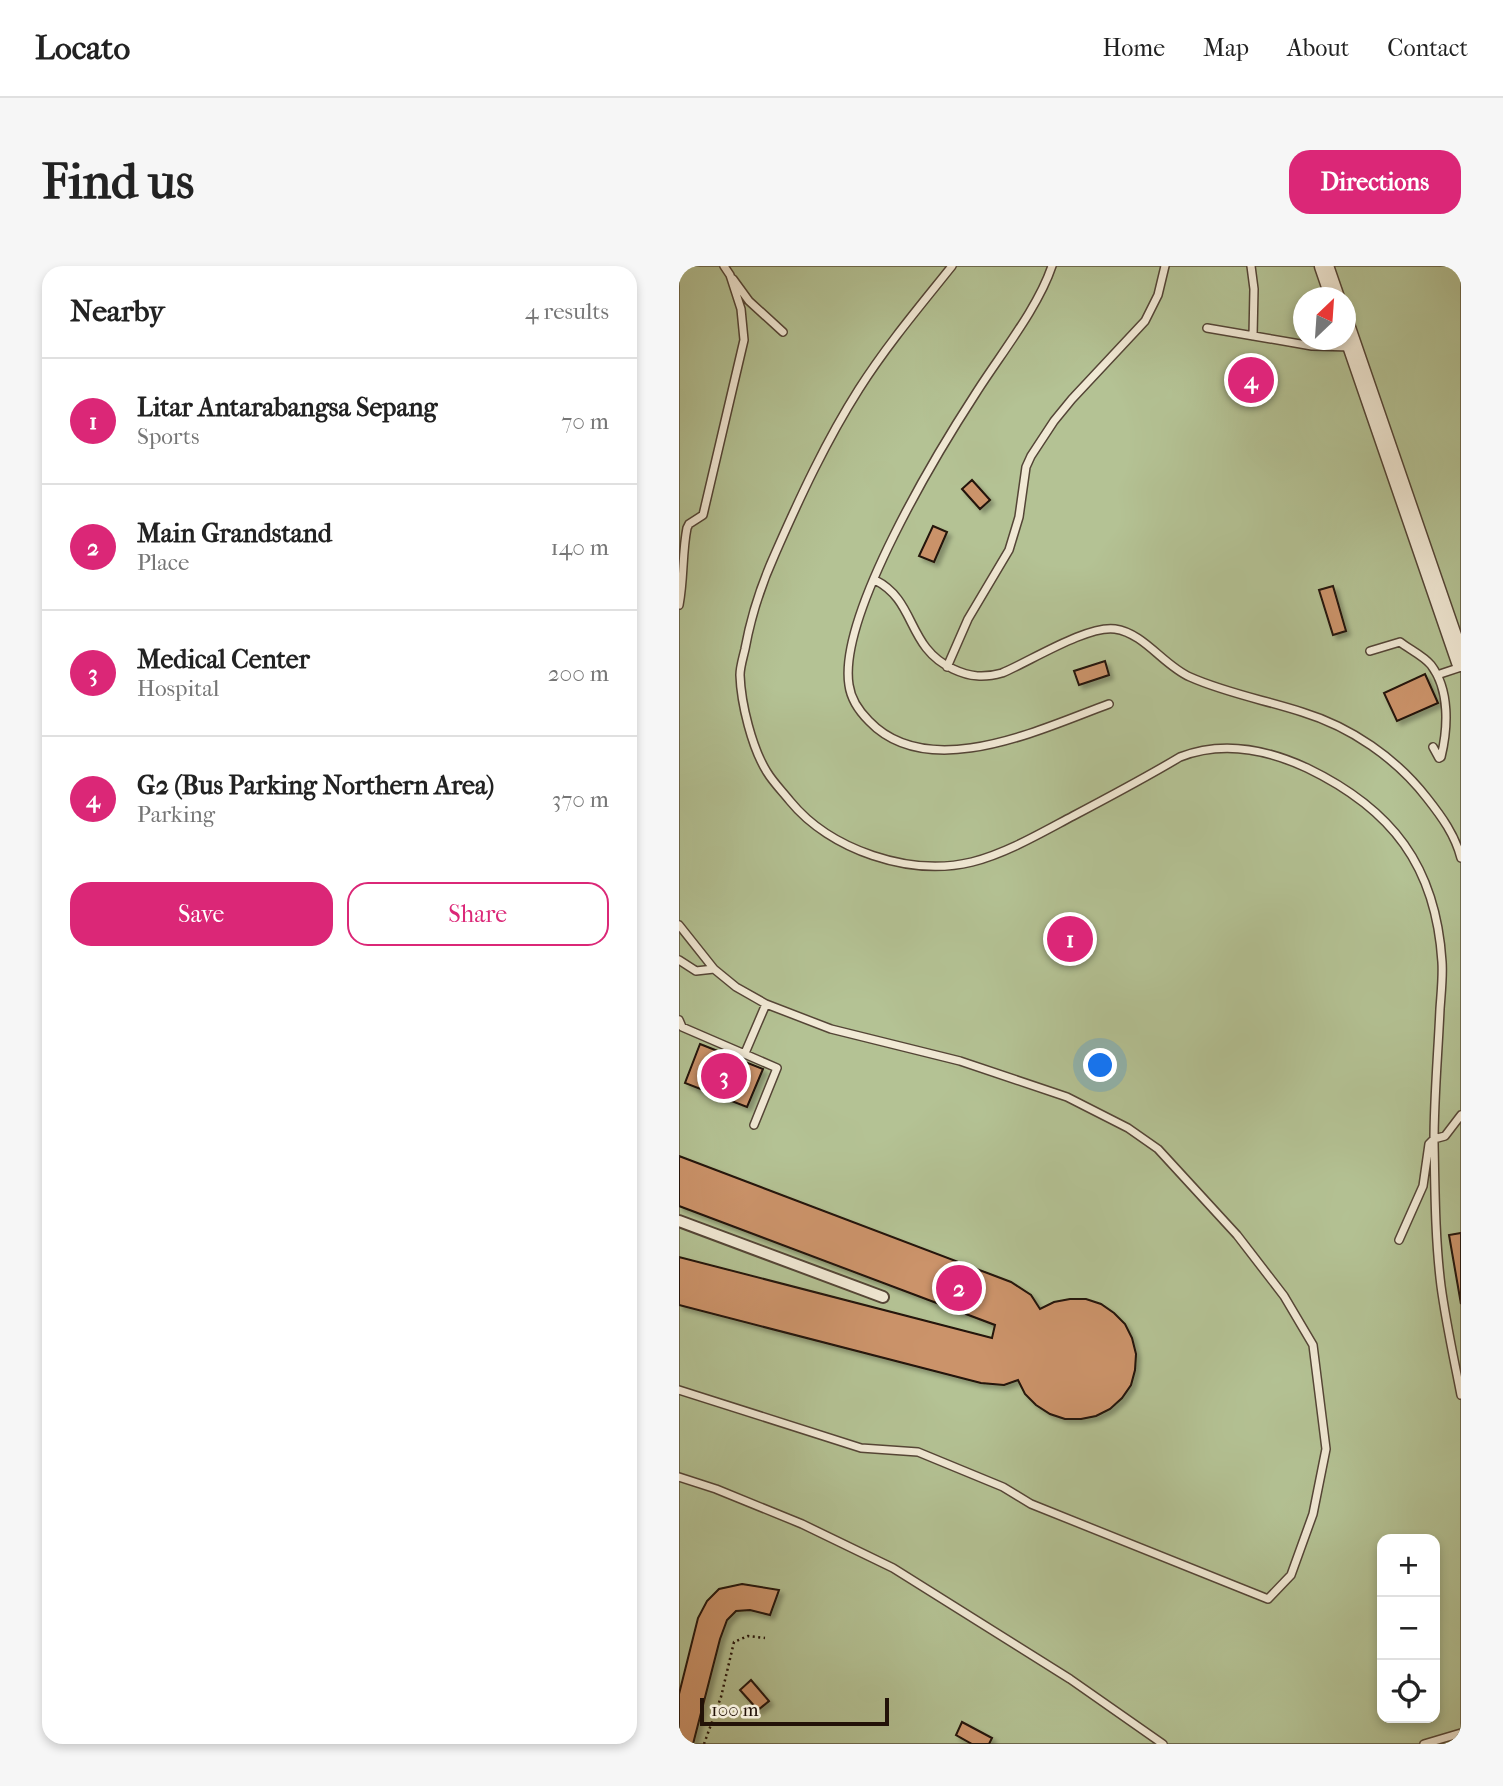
<!DOCTYPE html>
<html lang="en">
<head>
<meta charset="utf-8">
<style>
  :root { --surface:#fff; --page:#f6f6f6; --text:#222; --muted:#767676; --line:#e0e0e0; --accent:#db2777 }
  body { margin:0; font-family:"IM FELL French Canon",serif; background:var(--page); color:var(--text) }
  .controls { position:absolute; right:21px; bottom:21px; display:grid; overflow:hidden; border-radius:14px; box-shadow:0 4px 10px #0003 }
  .controls button { width:63px; height:63px; display:grid; place-items:center; padding:0; border:0; border-bottom:2px solid var(--line); background:var(--surface); color:var(--text); font:35px sans-serif }
  .compass { position:absolute; left:614px; top:21px; width:63px; height:63px; border-radius:50%; background:var(--surface); box-shadow:0 4px 10px #0003; rotate:25deg }
  .scale { position:absolute; left:21px; bottom:18px; width:189px; box-sizing:border-box; padding-left:7px; border:4px solid #231208; border-top:0; font-size:19px; line-height:24px; white-space:nowrap; color:#231208; -webkit-text-stroke:5px #f1e9d5; paint-order:stroke }
  .you { position:absolute; left:422px; top:800px; width:24px; height:24px; margin:-18px; border:5px solid #fff; border-radius:50%; background:#1a73e8; box-shadow:0 0 0 10px #1a73e833 }
  .badge { display:grid; place-items:center; width:46px; height:46px; border-radius:50%; background:var(--accent); color:#fff; font-size:23px; font-weight:700 }
  .pin { position:absolute; translate:-50% -50%; border:4px solid #fff; box-shadow:0 2px 7px #0006 }
  .list { margin:0; padding:0; list-style:none }
  h2 { display:flex; justify-content:space-between; align-items:center; height:91px; margin:0; padding:0 28px; font-size:30px }
  h2 small { font-size:23px; font-weight:400; color:var(--muted) }
  .list li { display:grid; grid-template-columns:46px 1fr auto; gap:21px; align-items:center; box-sizing:border-box; height:126px; padding:0 28px; border-top:2px solid var(--line) }
  .list b { display:block; font-size:26px; white-space:nowrap }
  .list p { margin:0; font-size:23px; white-space:nowrap; color:var(--muted) }
  .list em { font-size:23px; font-style:normal; color:var(--muted) }
  .actions { display:flex; gap:14px; padding:21px 28px }
  .actions a { flex:1; padding:16px 0; border:2px solid var(--accent); border-radius:21px; text-align:center; font-size:24px; color:var(--accent) }
  .actions .main { background:var(--accent); color:#fff }
  .icon { flex:none; width:38px; height:38px; fill:none; stroke:currentColor; stroke-width:2; stroke-linecap:round; stroke-linejoin:round }
  .map { position:relative; flex:none; width:782px; height:1478px; overflow:hidden; border-radius:21px }
  header { display:flex; align-items:center; gap:42px; box-sizing:border-box; height:98px; padding:0 35px; background:var(--surface); border-bottom:2px solid var(--line) }
  header strong { font-size:33px }
  nav { display:flex; gap:38px; margin-inline-start:auto; font-size:24px }
  .intro { display:flex; align-items:center; justify-content:space-between; box-sizing:border-box; height:168px; padding:0 42px }
  h1 { margin:0; font-size:49px }
  .button { padding:18px 32px; border-radius:21px; background:var(--accent); color:#fff; font-size:24px; font-weight:700 }
  main { display:flex; gap:42px; padding:0 42px }
  aside { flex:1; background:var(--surface); border-radius:21px; box-shadow:0 4px 10px #0003 }
  .map>svg:first-child { display:block }
  .green { fill:#b4c294; stroke:#6c6a4e; stroke-width:2; fill-rule:evenodd }
  .building { fill:#cb936b; stroke:#231208; stroke-width:2; filter:url(#shadow) }
  .lines { fill:none; stroke-linecap:round; stroke-linejoin:round }
  .service-casing { stroke:#544536; stroke-width:10 }
  .pedestrian-casing { stroke:#544536; stroke-width:14 }
  .tertiary-casing { stroke:#544536; stroke-width:21 }
  .path { stroke:#231208; stroke-width:2.5; stroke-dasharray:2 3.5; stroke-linecap:butt }
  .service { stroke:#f1e9d5; stroke-width:7 }
  .pedestrian { stroke:#f1e9d5; stroke-width:10 }
  .tertiary { stroke:#f1e9d5; stroke-width:18 }
</style>
</head>
<body>
<header>
<strong>Locato</strong>
<nav><a>Home</a><a>Map</a><a>About</a><a>Contact</a></nav>
</header>
<div class="intro"><h1>Find us</h1><a class="button">Directions</a></div>
<main>
<aside>
<h2>Nearby<small>4 results</small></h2>
<ul class="list">
<li><span class="badge">1</span><div><b>Litar Antarabangsa Sepang</b><p>Sports</p></div><em>70 m</em></li>
<li><span class="badge">2</span><div><b>Main Grandstand</b><p>Place</p></div><em>140 m</em></li>
<li><span class="badge">3</span><div><b>Medical Center</b><p>Hospital</p></div><em>200 m</em></li>
<li><span class="badge">4</span><div><b>G2 (Bus Parking Northern Area)</b><p>Parking</p></div><em>370 m</em></li>
</ul>
<div class="actions"><a class="main">Save</a><a>Share</a></div>
</aside>
<div class="map">
<svg width="782" height="1478" viewBox="0 0 782 1478">
  <defs>
    <filter id="shadow"><feDropShadow dx="4" dy="4" stdDeviation="2" flood-color="#0004"/></filter>
  </defs>
  <rect width="100%" height="100%" fill="#e9ddbf"/>
  <filter id="stains"><feTurbulence type="fractalNoise" baseFrequency=".00286" numOctaves="4"/><feColorMatrix values="0 0 0 0 .2 0 0 0 0 .09 0 0 0 0 .02 0 0 0 .5 -.17"/></filter>
  <radialGradient id="worn" r=".72"><stop offset=".6" stop-color="#630" stop-opacity="0"/><stop offset="1" stop-color="#630" stop-opacity=".3"/></radialGradient>
  <path class="green" d="M0 0H782V1478H0ZM624 32H666V74H624ZM703 1273H756V1452H703Z"/>
  <path class="building" d="M293 214 311 234 301 243 283 223Z
    M254 260 268 266 255 296 240 290Z
    M654 320 667 365 654 369 640 324Z
    M426 395 430 409 400 419 395 405Z
    M746 408 759 437 718 455 705 427Z
    M21 778 84 803 68 841 6 817Z
    M0 890 332 1016 352 1029 361 1043 375 1036 391 1033H407L422 1038 435 1047 446 1058 453 1072 457 1088 456 1104 452 1119 443 1132 431 1143 417 1150 402 1153H386L371 1148 357 1139 346 1128 339 1114 325 1119 302 1117 0 1039V991L313 1072 316 1059 0 940Z
    M782 967V1038L770 969Z
    M63 1318 100 1324 91 1349 71 1344 57 1345 48 1354 41 1373 14 1478H0V1428L19 1352 28 1335 40 1323Z
    M72 1414 90 1435 79 1444 61 1424Z
    M283 1456 313 1472 310 1478H293L277 1469Z"/>
  <g class="lines">
    <g class="service-casing">
      <path id="service" d="M273 0C241 40 208 79 180 123 147 175 121 231 96 288 82 319 72 350 66 383 64 392 61 401 61 409 62 438 73 482 88 506 94 516 103 525 111 535 151 584 231 611 293 596 328 587 362 567 394 550 430 531 466 512 501 491 544 474 587 483 628 502 713 543 757 600 763 696 764 711 762 728 761 743 759 788 755 832 755 876 756 924 756 972 762 1020 767 1057 775 1093 782 1129
        M373 0C359 42 321 89 297 127 258 187 159 350 170 419 172 434 180 445 190 455 250 518 364 462 430 438
        M572 0 575 23 574 70
        M54 13 70 35 104 66
        M528 62 633 80 674 81
        M196 314C238 335 227 381 274 403 291 411 305 412 323 407 350 396 408 359 436 363 465 367 485 400 511 411 547 427 586 434 623 446 672 461 717 492 748 532 763 551 776 569 782 592
        M0 339C5 313 3 287 8 262L10 258 24 249 65 74 62 43 51 9 45 0
        M691 385 721 376C730 383 745 390 752 399 771 424 769 462 762 491L760 492 754 481
        M268 401 289 353 330 284 340 251 347 201 352 190 375 155 393 133 466 55 479 29 486 0
        M758 409 782 401
        M0 659 35 703 57 721 87 738 152 763 281 795 388 831 449 862 479 883 558 969 605 1030 634 1079 647 1183 634 1248 612 1309 589 1333 352 1238 324 1221 239 1186 182 1182 0 1124
        M0 694 17 705 35 703
        M0 754 3 761 98 802 75 859
        M66 787 87 738
        M720 974 744 920 750 878 755 873 766 870 782 849
        M0 1211 37 1223 123 1258 214 1302 391 1413 484 1478
        M745 1478 782 1467"/>
    </g>
    <g class="pedestrian-casing">
      <path id="pedestrian" d="M0 955 204 1031"/>
    </g>
    <g class="tertiary-casing">
      <path id="tertiary" d="M645 0 656 32
        M666 59 782 396"/>
    </g>
    <path class="path" d="M25 1478 42 1431 55 1376 69 1370 86 1372"/>
    <use href="#service" class="service"/>
    <use href="#pedestrian" class="pedestrian"/>
    <use href="#tertiary" class="tertiary"/>
  </g>
  <rect width="100%" height="100%" filter="url(#stains)"/>
  <rect width="100%" height="100%" fill="url(#worn)"/>
</svg>
<div class="controls">
<button>+</button>
<button>−</button>
<button><svg class="icon" aria-label="locate" viewBox="0 0 24 24"><circle cx="12" cy="12" r="6"/><path d="M12 2v4M12 18v4M2 12h4M18 12h4"/></svg></button>
</div>
<svg class="compass" viewBox="-18 -18 36 36"><path d="M0-13l5 13h-10z" fill="#e53935"/><path d="M0 13l5-13h-10z" fill="#767676"/></svg>
<div class="scale">100 m</div>
<div class="you"></div>
<div class="pin badge" style="left:391px;top:673px">1</div>
<div class="pin badge" style="left:280px;top:1022px">2</div>
<div class="pin badge" style="left:45px;top:810px">3</div>
<div class="pin badge" style="left:572px;top:114px">4</div>
</div>
</main>
</body>
</html>
